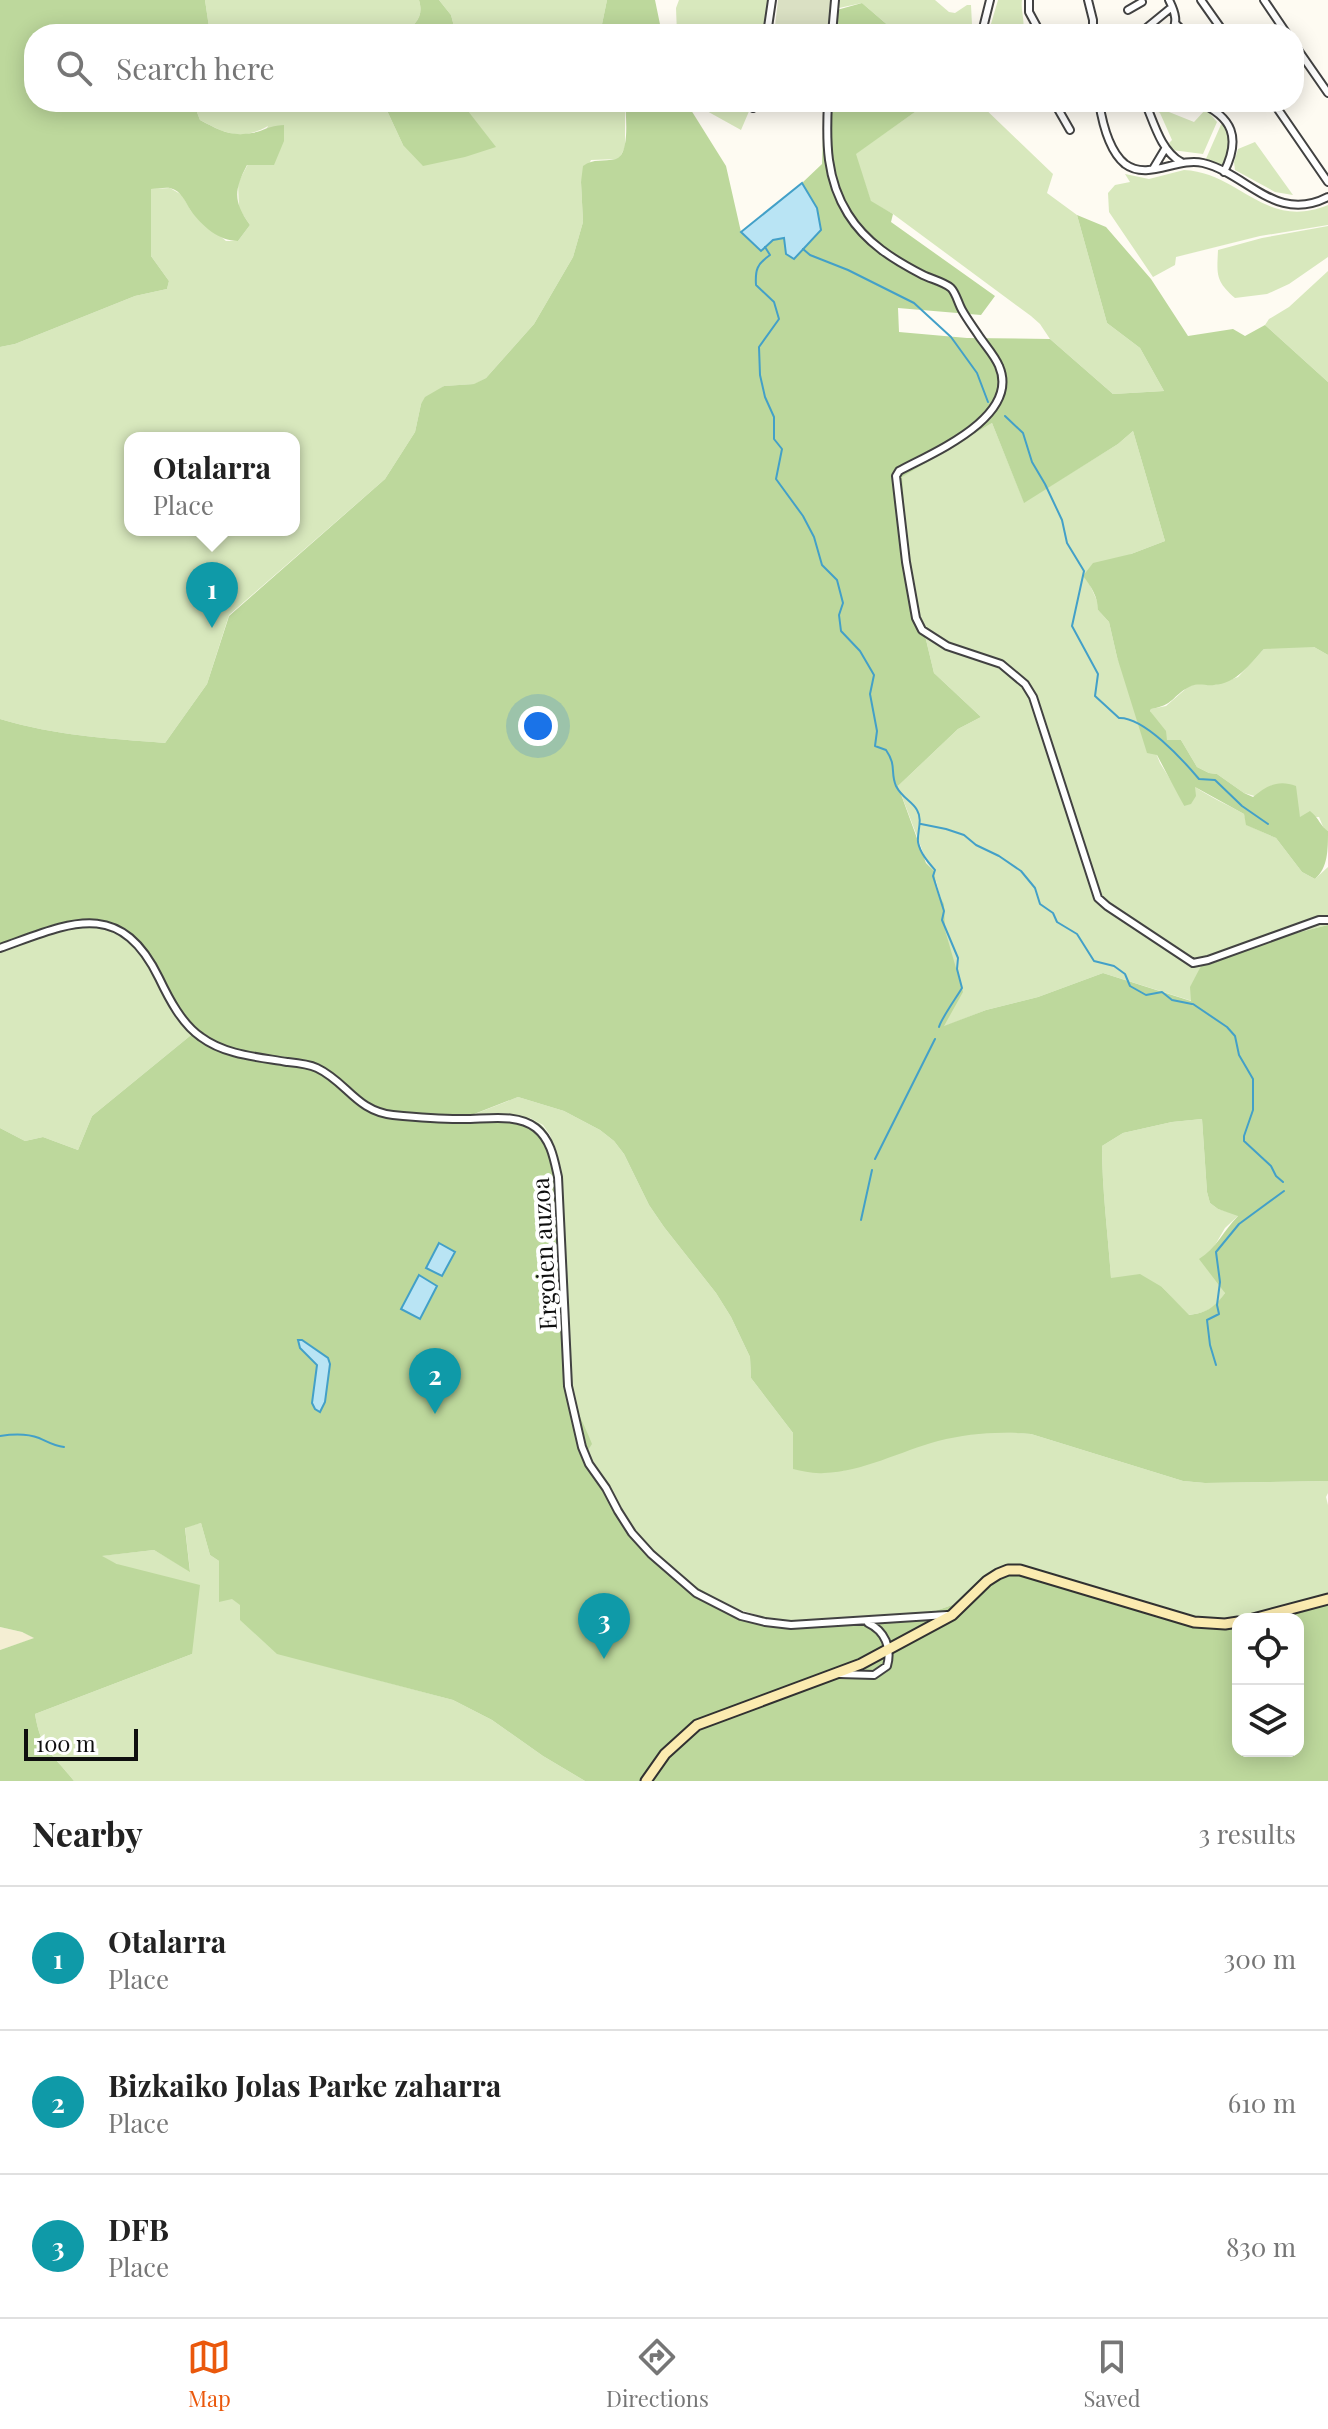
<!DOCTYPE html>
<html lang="en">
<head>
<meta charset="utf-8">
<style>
  :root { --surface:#fff; --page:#f2f2f2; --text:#222; --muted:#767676; --line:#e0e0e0; --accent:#ea580c }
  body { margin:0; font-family:"Playfair Display",serif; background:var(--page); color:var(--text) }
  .controls { position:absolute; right:24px; bottom:24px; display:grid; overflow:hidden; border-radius:16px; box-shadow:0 4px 20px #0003 }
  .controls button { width:72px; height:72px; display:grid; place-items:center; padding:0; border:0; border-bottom:2px solid var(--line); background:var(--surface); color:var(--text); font:40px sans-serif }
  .scale { position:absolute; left:24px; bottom:20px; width:114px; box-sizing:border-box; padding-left:8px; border:4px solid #0f0f0f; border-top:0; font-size:22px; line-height:28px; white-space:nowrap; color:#0f0f0f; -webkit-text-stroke:6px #fff; paint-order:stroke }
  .you { position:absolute; left:538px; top:726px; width:28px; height:28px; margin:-20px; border:6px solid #fff; border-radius:50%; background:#1a73e8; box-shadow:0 0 0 12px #1a73e833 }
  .badge { display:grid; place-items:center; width:52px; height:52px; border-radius:50%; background:var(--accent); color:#fff; font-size:26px; font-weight:700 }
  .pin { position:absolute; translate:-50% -66px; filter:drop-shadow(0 2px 4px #0008) }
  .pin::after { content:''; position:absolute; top:42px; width:28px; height:24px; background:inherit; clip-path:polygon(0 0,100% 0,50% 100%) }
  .popup { position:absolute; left:124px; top:432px; width:176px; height:104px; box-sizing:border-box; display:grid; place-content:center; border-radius:16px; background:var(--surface); filter:drop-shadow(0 2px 6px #0005); font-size:26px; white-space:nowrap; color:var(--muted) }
  .popup b { font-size:30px; color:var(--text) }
  .popup::after { content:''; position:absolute; left:50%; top:100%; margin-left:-16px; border:16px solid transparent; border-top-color:var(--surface) }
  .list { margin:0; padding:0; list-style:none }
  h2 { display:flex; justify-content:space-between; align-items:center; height:104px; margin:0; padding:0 32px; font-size:34px }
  h2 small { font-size:26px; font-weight:400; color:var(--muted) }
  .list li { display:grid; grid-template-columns:52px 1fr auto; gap:24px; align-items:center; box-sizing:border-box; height:144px; padding:0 32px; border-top:2px solid var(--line) }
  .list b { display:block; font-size:30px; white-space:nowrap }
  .list p { margin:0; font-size:26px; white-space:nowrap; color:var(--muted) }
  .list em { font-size:26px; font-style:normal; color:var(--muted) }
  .icon { flex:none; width:44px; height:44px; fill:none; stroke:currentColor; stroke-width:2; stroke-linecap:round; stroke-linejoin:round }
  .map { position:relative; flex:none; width:1328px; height:1781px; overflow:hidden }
  .search { position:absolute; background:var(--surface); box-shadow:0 4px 20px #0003; left:24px; right:24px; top:24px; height:88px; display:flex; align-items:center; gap:20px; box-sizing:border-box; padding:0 28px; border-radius:32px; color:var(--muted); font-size:30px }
  .sheet { height:536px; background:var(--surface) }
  nav { display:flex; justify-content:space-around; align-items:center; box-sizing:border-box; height:112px; border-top:2px solid var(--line); background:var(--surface); font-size:22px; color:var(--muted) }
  nav a { display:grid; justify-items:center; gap:4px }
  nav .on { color:var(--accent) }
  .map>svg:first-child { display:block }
  .farmland { fill:#f4eed3 }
  .green { fill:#d8e8bd; fill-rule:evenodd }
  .forest { fill:#bdd89c; fill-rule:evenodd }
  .cemetery { fill:#dae0c3 }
  .water { fill:#b9e4f4; stroke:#43a0c8; stroke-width:2 }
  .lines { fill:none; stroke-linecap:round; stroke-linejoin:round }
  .stream { stroke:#43a0c8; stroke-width:2 }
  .street-casing { stroke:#424242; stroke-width:10 }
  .secondary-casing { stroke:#313131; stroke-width:13 }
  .street { stroke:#fff; stroke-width:6 }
  .secondary { stroke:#fbebb0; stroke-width:9 }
  .labels { text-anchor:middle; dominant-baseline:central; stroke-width:8; stroke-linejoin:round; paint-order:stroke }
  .street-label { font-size:24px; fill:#0f0f0f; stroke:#fff }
</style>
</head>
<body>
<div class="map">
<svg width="1328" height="1781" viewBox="0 0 1328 1781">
  <rect width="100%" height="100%" fill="#fefbf2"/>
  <path class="farmland" d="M0 1627 22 1632 35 1638 0 1650Z"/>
  <path class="green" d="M205 0H419C424 17 416 24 402 34H210Z
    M439 0H607L600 34H456L451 15Z
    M679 0H769L764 34H677L676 8Z
    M839 0H935L949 12 955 13 967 5H971L972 25 977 27V32L986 34H898L862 3 839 8Z
    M998 0H1022C1020 12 1027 22 1021 34H988Z
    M193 102H383L403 145 471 117 461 102H625V147L619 159 591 160 581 182 583 222 573 257 534 324 486 378 475 384 444 386 421 404 415 432 385 479 229 615 207 684 165 743C106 738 57 736 0 719V347L15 344 135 296 167 289 169 281 151 256 150 189 170 188 182 195 191 211 226 241H238L250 225 239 209 238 183 268 126C241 141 226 134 200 120ZM130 438H294V530H130Z
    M697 102H753L741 130 705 110Z
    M929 102H978L1053 174 1047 193 1077 215 1107 323 1140 348 1164 391 1113 394 1050 339 1040 324 1031 316 893 214 871 202 855 154Z
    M1164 102H1178L1169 112 1194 122 1206 109 1217 122 1203 154 1172 150 1169 143 1172 140 1160 113 1155 110Z
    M1223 120C1233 138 1233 150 1223 168L1205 161Z
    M1255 142 1293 195 1275 192 1235 170 1234 162 1238 149Z
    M1184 170C1241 173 1265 231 1328 205V225L1260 236 1176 257 1175 265 1153 277 1109 212 1108 193 1115 185 1130 182 1125 174 1149 179Z
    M1328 226V257L1289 284 1267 294 1235 298C1215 281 1217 274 1218 250L1262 238Z
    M1328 271V382L1265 325 1269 319 1289 307Z
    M992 423 1024 502 1118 444 1133 431 1165 541 1131 554 1090 585 1098 603V610L1109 622 1117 657 1160 763 1175 787 1184 806 1194 786C1209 797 1227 804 1244 814L1247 825 1276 838 1302 872 1315 879 1328 867V925L1284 936 1213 963 1201 966 1192 1001 1103 973 1038 997 986 1010 943 1027 944 905C936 891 938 874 927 863L898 786 958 729 981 717 934 673 909 569 901 477Z
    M1285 646 1314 647 1328 655V831L1324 829 1319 817 1300 818 1297 808 1244 793 1217 774 1209 773 1197 767 1181 740H1167L1150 711 1151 709 1166 706 1189 686 1200 683 1215 685 1238 677 1264 649Z
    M74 925 100 926 121 935 139 952 172 1003 196 1031 92 1116 78 1150 43 1137 25 1141 0 1128V950Z
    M518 1097 564 1111 600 1130 614 1141 624 1154 649 1205 664 1227 716 1293 731 1317 750 1357 751 1378 793 1433 842 1471C887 1457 940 1434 987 1432 1002 1431 1016 1433 1031 1434L1183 1481 1205 1483 1328 1481V1493L1326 1497 1328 1505V1595L1226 1622 968 1596 955 1604 935 1611 873 1619 796 1623 776 1621 731 1607 707 1594 683 1579 637 1538 606 1488 588 1450 568 1384 560 1179 550 1135 543 1125 530 1118 498 1114 467 1117Z
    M1202 1119 1207 1192 1210 1203 1218 1209 1239 1215 1225 1228 1211 1252 1225 1293C1215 1308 1207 1313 1188 1315L1162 1287 1111 1278C1108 1234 1102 1190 1102 1146L1123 1133 1172 1122Z
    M201 1523 210 1555 219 1561V1601L232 1598 241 1605 277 1653 453 1700 492 1720 543 1756 585 1781H74C53 1754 41 1751 35 1714L192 1654 117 1564 100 1556 154 1550 190 1571 185 1527Z"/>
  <path class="forest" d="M0 0H205L210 34H34V102H193L200 120C219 130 230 137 252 133 264 131 267 126 284 125V141L274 165H247C234 190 233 202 250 225L238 241C219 241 202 226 191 211 185 202 182 191 170 188 165 187 156 189 151 189V256L169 281 167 289 135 296 15 344 0 347Z
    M419 0H439L451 15 456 34H402C416 24 424 17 419 0Z
    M607 0H655L662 34H600Z
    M862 3 898 34H824L826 13Z
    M383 102H461L496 147 465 157 423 166 403 145Z
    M625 102H686L726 166 741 232C789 244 782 240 817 208L802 183 822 164 824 102H929L856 154 871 201 893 214 891 222 995 296 981 315 898 308 899 332 967 338 1050 339 1113 394 1164 391 1140 348 1107 323 1077 215 1106 227 1151 279 1188 336 1233 329 1245 336 1265 325 1328 382V655L1314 647 1264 649C1250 664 1236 684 1214 685 1205 686 1198 682 1189 687 1172 696 1174 705 1151 709L1150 711 1166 731 1167 740H1181L1197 767 1209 773 1217 774 1244 793 1253 797C1267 786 1278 779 1296 786L1300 817 1310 811C1319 818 1321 827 1328 831 1328 850 1328 868 1315 879L1302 872 1276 838 1246 825 1244 814 1195 787 1196 796 1191 804 1184 806 1157 755 1147 753 1117 657 1109 622 1098 610C1098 597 1091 586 1083 576L1093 563 1131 554 1165 541 1133 431 1118 444 1024 503 992 423 902 477 909 569 934 673 981 717 958 729 898 786 926 863 934 871 938 893 944 904 945 930 963 992 944 1026 986 1010 1038 997 1103 973 1191 1001 1190 987 1201 966 1213 963 1284 936 1328 925V1481L1205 1483 1183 1481 1031 1434C999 1431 969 1433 938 1441 901 1451 862 1472 824 1473 813 1474 803 1471 793 1469V1433L751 1378 750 1357 731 1317 716 1293 664 1227 649 1205 624 1154 614 1141 600 1130 564 1111 518 1097 469 1116C492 1116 520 1109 540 1124 576 1150 562 1333 568 1381 570 1400 585 1425 592 1444L588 1450 606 1488 637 1538 683 1579 731 1607 752 1615 796 1623 873 1619 935 1611 955 1604 967 1596 976 1583 986 1575 1016 1568 1201 1622H1226L1328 1595V1781H585L543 1756 492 1720 453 1700 277 1654 240 1620V1605L232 1599 219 1602V1561L210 1555 201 1523 185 1528 190 1572 154 1550 102 1556 117 1564 200 1585 192 1654 35 1714C41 1751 53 1754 74 1781H0V1650L34 1638 22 1632 0 1627V1128L25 1141 43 1137 78 1150 92 1116 196 1031C188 1022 179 1013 171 1003 144 966 133 922 77 925 59 926 19 944 0 950V719C57 736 106 738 165 743L207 684 229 616 385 479 415 432 421 404 425 397 444 386 474 384 486 378 534 324 573 257 583 222 581 182 583 166C594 158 603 162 616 159 630 155 626 115 625 102ZM1202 1119 1207 1192 1210 1203 1218 1209 1238 1216C1224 1230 1216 1249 1199 1259L1225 1293C1214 1308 1206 1313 1189 1315L1162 1287 1140 1274 1111 1278C1108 1234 1102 1190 1102 1146L1123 1133 1172 1122ZM1238 1619H1298V1751H1238Z"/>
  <path class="cemetery" d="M778 0H831L827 34H774Z"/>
  <path class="water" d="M802 183 817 208 821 230 794 259 786 254 784 238 773 240 761 251 741 232Z
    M439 1243 455 1252 442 1276 426 1268Z
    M419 1275 437 1286 420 1319 401 1309Z
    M298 1340H302L328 1358 330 1364 325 1402 320 1412 315 1409 312 1403 317 1365 300 1348Z"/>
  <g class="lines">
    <path class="stream" d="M765 247 770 255C757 264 755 270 756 285L774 302 779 319 759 347 760 375 765 397 774 417V439L782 449 776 479 803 516 814 537 822 565 837 580 843 603 839 615 841 631 860 651 874 675 870 694 877 731 875 746 886 750C897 766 890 772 896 786 902 798 912 801 917 810 923 820 917 832 918 842 920 853 928 862 935 870L933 876 944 911 942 920 958 958 957 969 962 988C956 998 941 1019 939 1027
      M803 249 810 255 848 270 914 303 951 337 977 373 988 402
      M1005 416 1023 433 1032 462 1045 484 1062 520 1067 543 1084 571 1072 626 1098 674 1095 696 1119 718C1144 717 1183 760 1199 779L1215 780 1242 806 1268 824
      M921 824 946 829 964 835 976 845 999 856 1021 871 1035 888 1040 904 1053 913 1057 922 1077 934 1094 961 1114 966 1125 974 1130 986 1146 995 1162 992 1172 1000 1192 1004
      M1193 1004 1227 1027 1235 1036 1239 1055 1253 1079V1110L1244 1136V1141L1271 1166 1276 1176 1283 1182
      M875 1159 935 1039
      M861 1220 872 1170
      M1216 1365 1210 1345 1207 1320 1219 1314 1217 1305 1220 1282 1216 1252 1239 1224 1284 1191
      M0 1436C13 1434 26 1433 39 1438 48 1442 54 1446 64 1447"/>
    <g class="street-casing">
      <path id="street" d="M1029 0V12L1041 34
        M1088 0 1093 20V34
        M1169 0C1175 12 1179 23 1170 34
        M1201 0 1225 34
        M1264 0 1287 34
        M1128 10 1142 2
        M1175 23 1186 34
        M982 32 990 0
        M767 34 772 0
        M832 34 835 0
        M1139 34 1172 7
        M1294 44 1328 93
        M828 102C826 142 826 179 848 214 866 243 894 260 923 275 931 279 944 282 951 288 956 293 958 303 962 310 967 319 973 327 979 336 985 345 995 356 999 366 1021 417 932 453 899 471L896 476 906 562 916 618 922 630 947 646 1001 664 1025 684 1033 697 1098 898 1107 906 1193 963 1208 960 1319 920H1328
        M1054 102 1070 130
        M1099 102C1102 121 1109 151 1125 164 1148 181 1177 157 1203 163 1248 174 1276 224 1328 197
        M1145 102C1154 123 1161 151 1181 162
        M1198 102C1233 117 1241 138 1224 172
        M1273 102 1328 182
        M753 108 755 102
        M1153 169 1165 149
        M0 948C68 924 119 896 159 978 169 999 182 1024 201 1037 225 1055 258 1057 287 1062 297 1063 308 1064 317 1068 347 1082 356 1111 393 1115 414 1117 437 1119 459 1119 483 1120 516 1112 536 1128 551 1140 554 1159 558 1177L568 1386 582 1447 589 1464 606 1488 618 1511 632 1533 651 1554 696 1593 741 1616 765 1622 791 1625 947 1615
        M839 1674 874 1675 887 1666C892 1648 885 1631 868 1623"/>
    </g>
    <g class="secondary-casing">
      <path id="secondary" d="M1253 1619 1328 1599
        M646 1781 665 1754 697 1725 861 1664 952 1615 987 1581 998 1574 1008 1570H1020L1194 1622 1225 1624 1238 1622"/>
    </g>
    <use href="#street" class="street"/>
    <use href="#secondary" class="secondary"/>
  </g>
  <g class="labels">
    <g class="street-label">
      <text transform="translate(543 1254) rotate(-93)">Ergoien auzoa</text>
    </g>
  </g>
</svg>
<div class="controls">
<button><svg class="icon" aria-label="locate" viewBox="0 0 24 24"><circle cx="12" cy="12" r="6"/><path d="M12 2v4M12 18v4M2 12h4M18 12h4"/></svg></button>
<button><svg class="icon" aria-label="layers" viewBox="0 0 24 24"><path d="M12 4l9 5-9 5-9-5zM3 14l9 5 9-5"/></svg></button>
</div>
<div class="scale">100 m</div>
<div class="you"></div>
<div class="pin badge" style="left:212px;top:628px;background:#0f9aa8">1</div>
<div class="popup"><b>Otalarra</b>Place</div>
<div class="pin badge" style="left:435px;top:1414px;background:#0f9aa8">2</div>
<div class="pin badge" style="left:604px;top:1659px;background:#0f9aa8">3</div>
<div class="search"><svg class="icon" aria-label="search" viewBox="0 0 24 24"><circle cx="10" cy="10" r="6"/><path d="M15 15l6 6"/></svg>Search here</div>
</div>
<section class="sheet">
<h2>Nearby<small>3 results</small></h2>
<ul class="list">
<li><span class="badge" style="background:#0f9aa8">1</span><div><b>Otalarra</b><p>Place</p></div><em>300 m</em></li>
<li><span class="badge" style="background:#0f9aa8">2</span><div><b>Bizkaiko Jolas Parke zaharra</b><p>Place</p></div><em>610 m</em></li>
<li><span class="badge" style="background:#0f9aa8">3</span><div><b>DFB</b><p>Place</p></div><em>830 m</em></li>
</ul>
</section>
<nav>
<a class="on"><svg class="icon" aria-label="map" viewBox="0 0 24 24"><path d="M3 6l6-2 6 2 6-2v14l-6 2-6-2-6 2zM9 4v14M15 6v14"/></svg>Map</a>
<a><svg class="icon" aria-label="directions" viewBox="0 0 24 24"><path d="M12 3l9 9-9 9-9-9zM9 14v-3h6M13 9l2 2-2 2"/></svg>Directions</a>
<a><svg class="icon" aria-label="saved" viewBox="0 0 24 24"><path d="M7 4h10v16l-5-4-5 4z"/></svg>Saved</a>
</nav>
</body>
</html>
